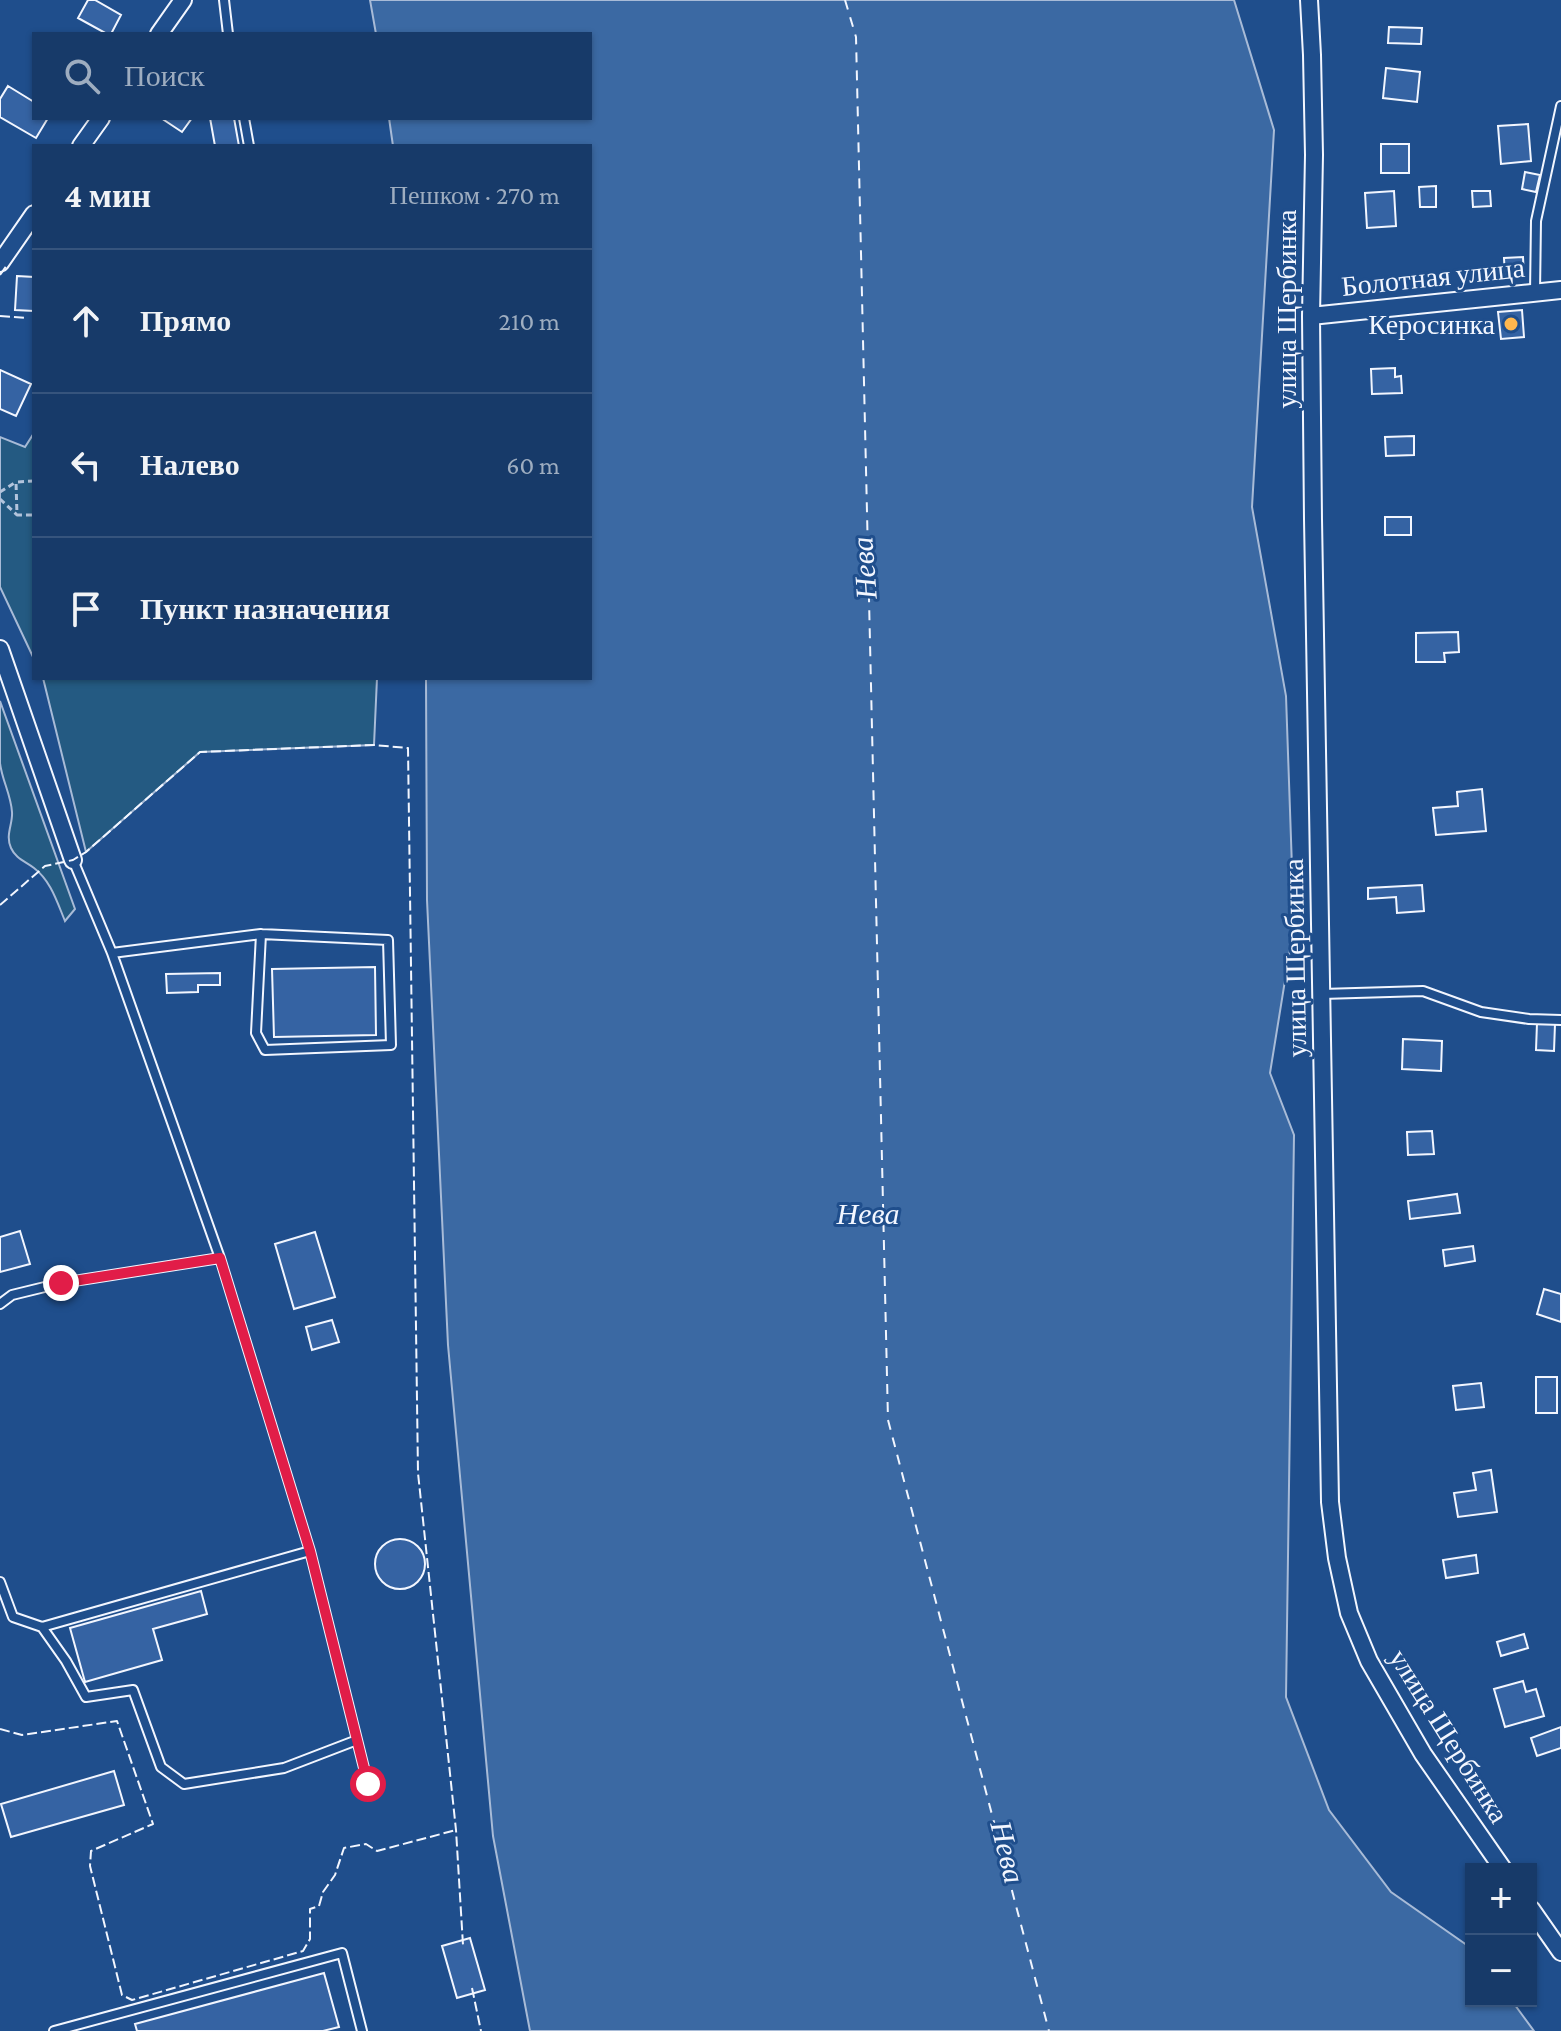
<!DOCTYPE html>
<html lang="ru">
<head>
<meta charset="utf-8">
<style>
  :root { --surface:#173a69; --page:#244571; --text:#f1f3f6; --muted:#9eadc0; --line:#36547d }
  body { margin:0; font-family:"Crimson Pro",serif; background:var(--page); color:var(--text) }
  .controls { position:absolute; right:24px; bottom:24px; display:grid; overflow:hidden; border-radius:0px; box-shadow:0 2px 6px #0004 }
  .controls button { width:72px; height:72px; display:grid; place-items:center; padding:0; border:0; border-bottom:2px solid var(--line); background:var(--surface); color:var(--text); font:40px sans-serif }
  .stop { position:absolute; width:24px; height:24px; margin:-18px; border:6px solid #e11d48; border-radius:50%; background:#fff }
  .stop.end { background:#e11d48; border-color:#fff; box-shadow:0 2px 8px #0008 }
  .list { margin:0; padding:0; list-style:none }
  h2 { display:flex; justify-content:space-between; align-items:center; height:104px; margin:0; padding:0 32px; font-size:34px }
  h2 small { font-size:26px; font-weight:400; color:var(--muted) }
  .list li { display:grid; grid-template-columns:52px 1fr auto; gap:24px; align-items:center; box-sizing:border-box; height:144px; padding:0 32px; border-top:2px solid var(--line) }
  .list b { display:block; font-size:30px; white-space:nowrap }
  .list em { font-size:26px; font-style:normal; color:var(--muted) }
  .icon { flex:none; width:44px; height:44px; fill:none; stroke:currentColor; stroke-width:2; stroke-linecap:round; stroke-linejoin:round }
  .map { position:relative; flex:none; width:1561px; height:2031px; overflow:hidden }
  .search { position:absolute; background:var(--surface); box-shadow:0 2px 6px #0004; left:32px; top:32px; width:560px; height:88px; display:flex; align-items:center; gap:20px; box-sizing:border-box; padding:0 28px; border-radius:0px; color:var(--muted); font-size:30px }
  .panel { position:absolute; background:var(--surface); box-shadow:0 2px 6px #0004; left:32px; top:144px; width:560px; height:536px; border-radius:0px }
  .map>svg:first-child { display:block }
  .green { fill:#245a82; stroke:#a8bbd7; stroke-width:2 }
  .water { fill:#3b69a3; stroke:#a8bbd7; stroke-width:2 }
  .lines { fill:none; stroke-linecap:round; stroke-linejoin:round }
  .ferry { stroke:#f2f6ff; stroke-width:2; stroke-dasharray:10 8; stroke-linecap:butt }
  .building { fill:#3563a3; stroke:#f2f6ff; stroke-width:2 }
  .service-casing { stroke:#f2f6ff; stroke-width:12 }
  .minor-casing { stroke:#f2f6ff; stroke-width:20 }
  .path { stroke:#b3c4dc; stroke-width:3; stroke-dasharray:6 4; stroke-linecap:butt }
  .service { stroke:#1f4e8c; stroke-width:8 }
  .minor { stroke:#1f4e8c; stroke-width:16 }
  .fence { stroke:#f2f6ff; stroke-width:2; stroke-dasharray:10 4; stroke-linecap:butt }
  .route { stroke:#e11d48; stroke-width:10 }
  .poi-dot { fill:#ffb74d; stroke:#1f4e8c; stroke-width:3 }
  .labels { text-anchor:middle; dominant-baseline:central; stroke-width:6; stroke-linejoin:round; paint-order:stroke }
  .street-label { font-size:28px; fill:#f2f6ff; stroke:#1f4e8c }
  .poi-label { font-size:28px; fill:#f2f6ff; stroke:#1f4e8c; text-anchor:end }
  .water-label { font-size:30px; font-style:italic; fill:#f2f6ff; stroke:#1f4e8c }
</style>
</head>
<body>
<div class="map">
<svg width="1561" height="2031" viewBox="0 0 1561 2031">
  <rect width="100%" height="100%" fill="#1f4e8c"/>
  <path class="green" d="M34 433V659L0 587V437L25 447Z
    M43 678H377L374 745 200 752 86 852Z
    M0 701 75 909 65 921C57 902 51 881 34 868 25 861 16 859 11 848 5 835 13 824 12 812 11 795 2 780 0 763 0 743 0 721 0 701Z"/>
  <path class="water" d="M370 0H1234L1274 130 1252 507 1286 696 1294 925 1270 1073 1294 1135 1286 1697 1329 1810 1391 1892 1471 1948V2001H1512L1534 2031H530L493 1836 448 1345 427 900 426 678H590V146H393L389 118H590V34H376Z"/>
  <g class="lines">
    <path class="ferry" d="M845 0 856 37 888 1420 1049 2031"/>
  </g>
  <path class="building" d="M88 0H95L121 15 111 34H107L78 18Z
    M1389 27 1422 28 1421 44 1388 43Z
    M1386 68 1420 72 1417 102 1383 98Z
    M8 86 34 102V118H48L36 138 0 117V99Z
    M161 118H192L182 132Z
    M210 118H234L239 146H215Z
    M1528 124 1531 161 1501 164 1498 126Z
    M1381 144H1409V173H1381Z
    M1525 172 1540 175 1536 192 1522 189Z
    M1436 186V207H1420L1419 187Z
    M1394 191 1396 226 1367 228 1365 193Z
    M1472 191H1490L1491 206 1473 207Z
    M1523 257 1524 277 1505 278 1504 258Z
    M17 276 34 277V311L15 310Z
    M1522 310 1524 337 1501 339 1498 312Z
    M1395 368V377L1401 376 1402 393 1372 394 1371 369Z
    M0 370 31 384 16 416 0 409Z
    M1414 436V455L1386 456 1385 437Z
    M1385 517H1411V535H1385Z
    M1458 632 1459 652 1444 653 1445 662H1416V633Z
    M1482 789 1486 831 1436 835 1433 808 1458 806 1457 792Z
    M1422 885 1424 911 1397 913 1396 897 1368 899V888Z
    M375 967 376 1035 274 1037 272 969Z
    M220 973V985H198V992L167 993 166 974Z
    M1537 1023 1555 1024 1554 1051 1536 1050Z
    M1403 1039 1442 1041 1441 1071 1402 1069Z
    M1432 1131 1434 1154 1408 1155 1407 1132Z
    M1457 1194 1460 1213 1410 1219 1408 1201Z
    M20 1231 30 1264 0 1272V1237Z
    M315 1232 335 1297 294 1309 275 1244Z
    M1473 1246 1475 1261 1445 1266 1443 1250Z
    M1544 1289 1561 1294V1322L1537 1314Z
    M332 1320 339 1342 312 1350 306 1327Z
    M1536 1377H1557V1413H1536Z
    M1481 1383 1484 1407 1456 1410 1453 1386Z
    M1491 1470 1497 1512 1458 1517 1454 1493 1476 1490 1473 1473Z
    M375 1564a25 25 0 1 1 50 0a25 25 0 1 1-50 0Z
    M1476 1555 1478 1573 1446 1578 1443 1560Z
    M201 1591 207 1614 153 1629 162 1660 85 1682 70 1628Z
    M1524 1634 1528 1648 1501 1656 1497 1642Z
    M1523 1681 1526 1692 1536 1689 1544 1716 1505 1727 1494 1689Z
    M1561 1727V1748L1537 1756 1531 1738Z
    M114 1771 124 1805 11 1837 1 1804Z
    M470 1938 485 1990 457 1998 442 1946Z
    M324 1973 339 2027 323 2031H137L135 2024Z"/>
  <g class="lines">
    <g class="service-casing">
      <path id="service" d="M224 0 228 34
        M244 118 249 146
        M1535 292 1536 221 1561 106
        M73 860 112 953 220 1258 310 1551 368 1784
        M112 953 261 934 388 940 391 1045 265 1050 256 1033 261 934
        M1322 994 1423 991 1481 1012 1529 1019 1561 1020
        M0 1304 12 1295 61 1283 220 1258
        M0 1582 13 1617 42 1627 310 1551
        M42 1627 66 1661 86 1697 133 1690 161 1767 184 1784 284 1768 357 1740
        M54 2031 342 1953 362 2031"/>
    </g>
    <g class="minor-casing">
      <path id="minor" d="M1309 0 1312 55 1314 155 1311 316 1313 519 1330 1502 1337 1558 1349 1613 1369 1661 1423 1754 1503 1869
        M159 34 183 0
        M81 146 101 118
        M0 263 34 214
        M1311 316 1561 290
        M0 649 73 860
        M1531 1909 1561 1952"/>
    </g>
    <path class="path" d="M34 481 16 482 17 515H34
      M0 492 16 482
      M0 499 17 515"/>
    <use href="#service" class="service"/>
    <use href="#minor" class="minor"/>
    <path class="fence" d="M0 275 7 265
      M0 316 27 318
      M0 905 45 866 73 860 86 852 200 752 374 745 408 748 418 1473 456 1830 463 1945
      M0 1729 22 1735 117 1721 153 1824 91 1851 90 1866 122 1995 132 2000 303 1951 310 1939V1909L319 1906 323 1892 335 1875 344 1848 366 1844 377 1851 456 1830
      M472 1988 481 2031"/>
  </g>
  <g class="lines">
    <path class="route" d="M61 1283 220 1258 310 1551 368 1784"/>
  </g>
  <circle class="poi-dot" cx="1511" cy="324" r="8"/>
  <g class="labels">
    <g class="street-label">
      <text transform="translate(1433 277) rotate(-6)">Болотная улица</text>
      <text transform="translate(1286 309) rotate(-90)">улица Щербинка</text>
      <text transform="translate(1295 958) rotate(-91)">улица Щербинка</text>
      <text transform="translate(1449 1736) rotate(58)">улица Щербинка</text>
    </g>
    <g class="poi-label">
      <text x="1495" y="324">Керосинка</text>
    </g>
    <g class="water-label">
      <text transform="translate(864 568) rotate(-94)">Нева</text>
      <text x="868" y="1213">Нева</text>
      <text transform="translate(1008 1852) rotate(76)">Нева</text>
    </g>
  </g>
</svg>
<div class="controls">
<button>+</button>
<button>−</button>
</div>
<div class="stop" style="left:368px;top:1784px"></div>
<div class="stop end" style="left:61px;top:1283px"></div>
<div class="search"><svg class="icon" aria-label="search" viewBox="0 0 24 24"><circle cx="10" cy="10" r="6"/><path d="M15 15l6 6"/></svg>Поиск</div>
<section class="panel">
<h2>4 мин<small>Пешком · 270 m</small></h2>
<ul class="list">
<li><svg class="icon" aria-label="ahead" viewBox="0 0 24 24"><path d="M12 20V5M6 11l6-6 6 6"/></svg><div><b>Прямо</b></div><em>210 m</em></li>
<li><svg class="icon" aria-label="left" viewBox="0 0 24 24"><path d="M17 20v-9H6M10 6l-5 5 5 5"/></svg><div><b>Налево</b></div><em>60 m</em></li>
<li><svg class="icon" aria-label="arrive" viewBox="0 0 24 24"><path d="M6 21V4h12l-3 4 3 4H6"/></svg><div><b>Пункт назначения</b></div></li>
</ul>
</section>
</div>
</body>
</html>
